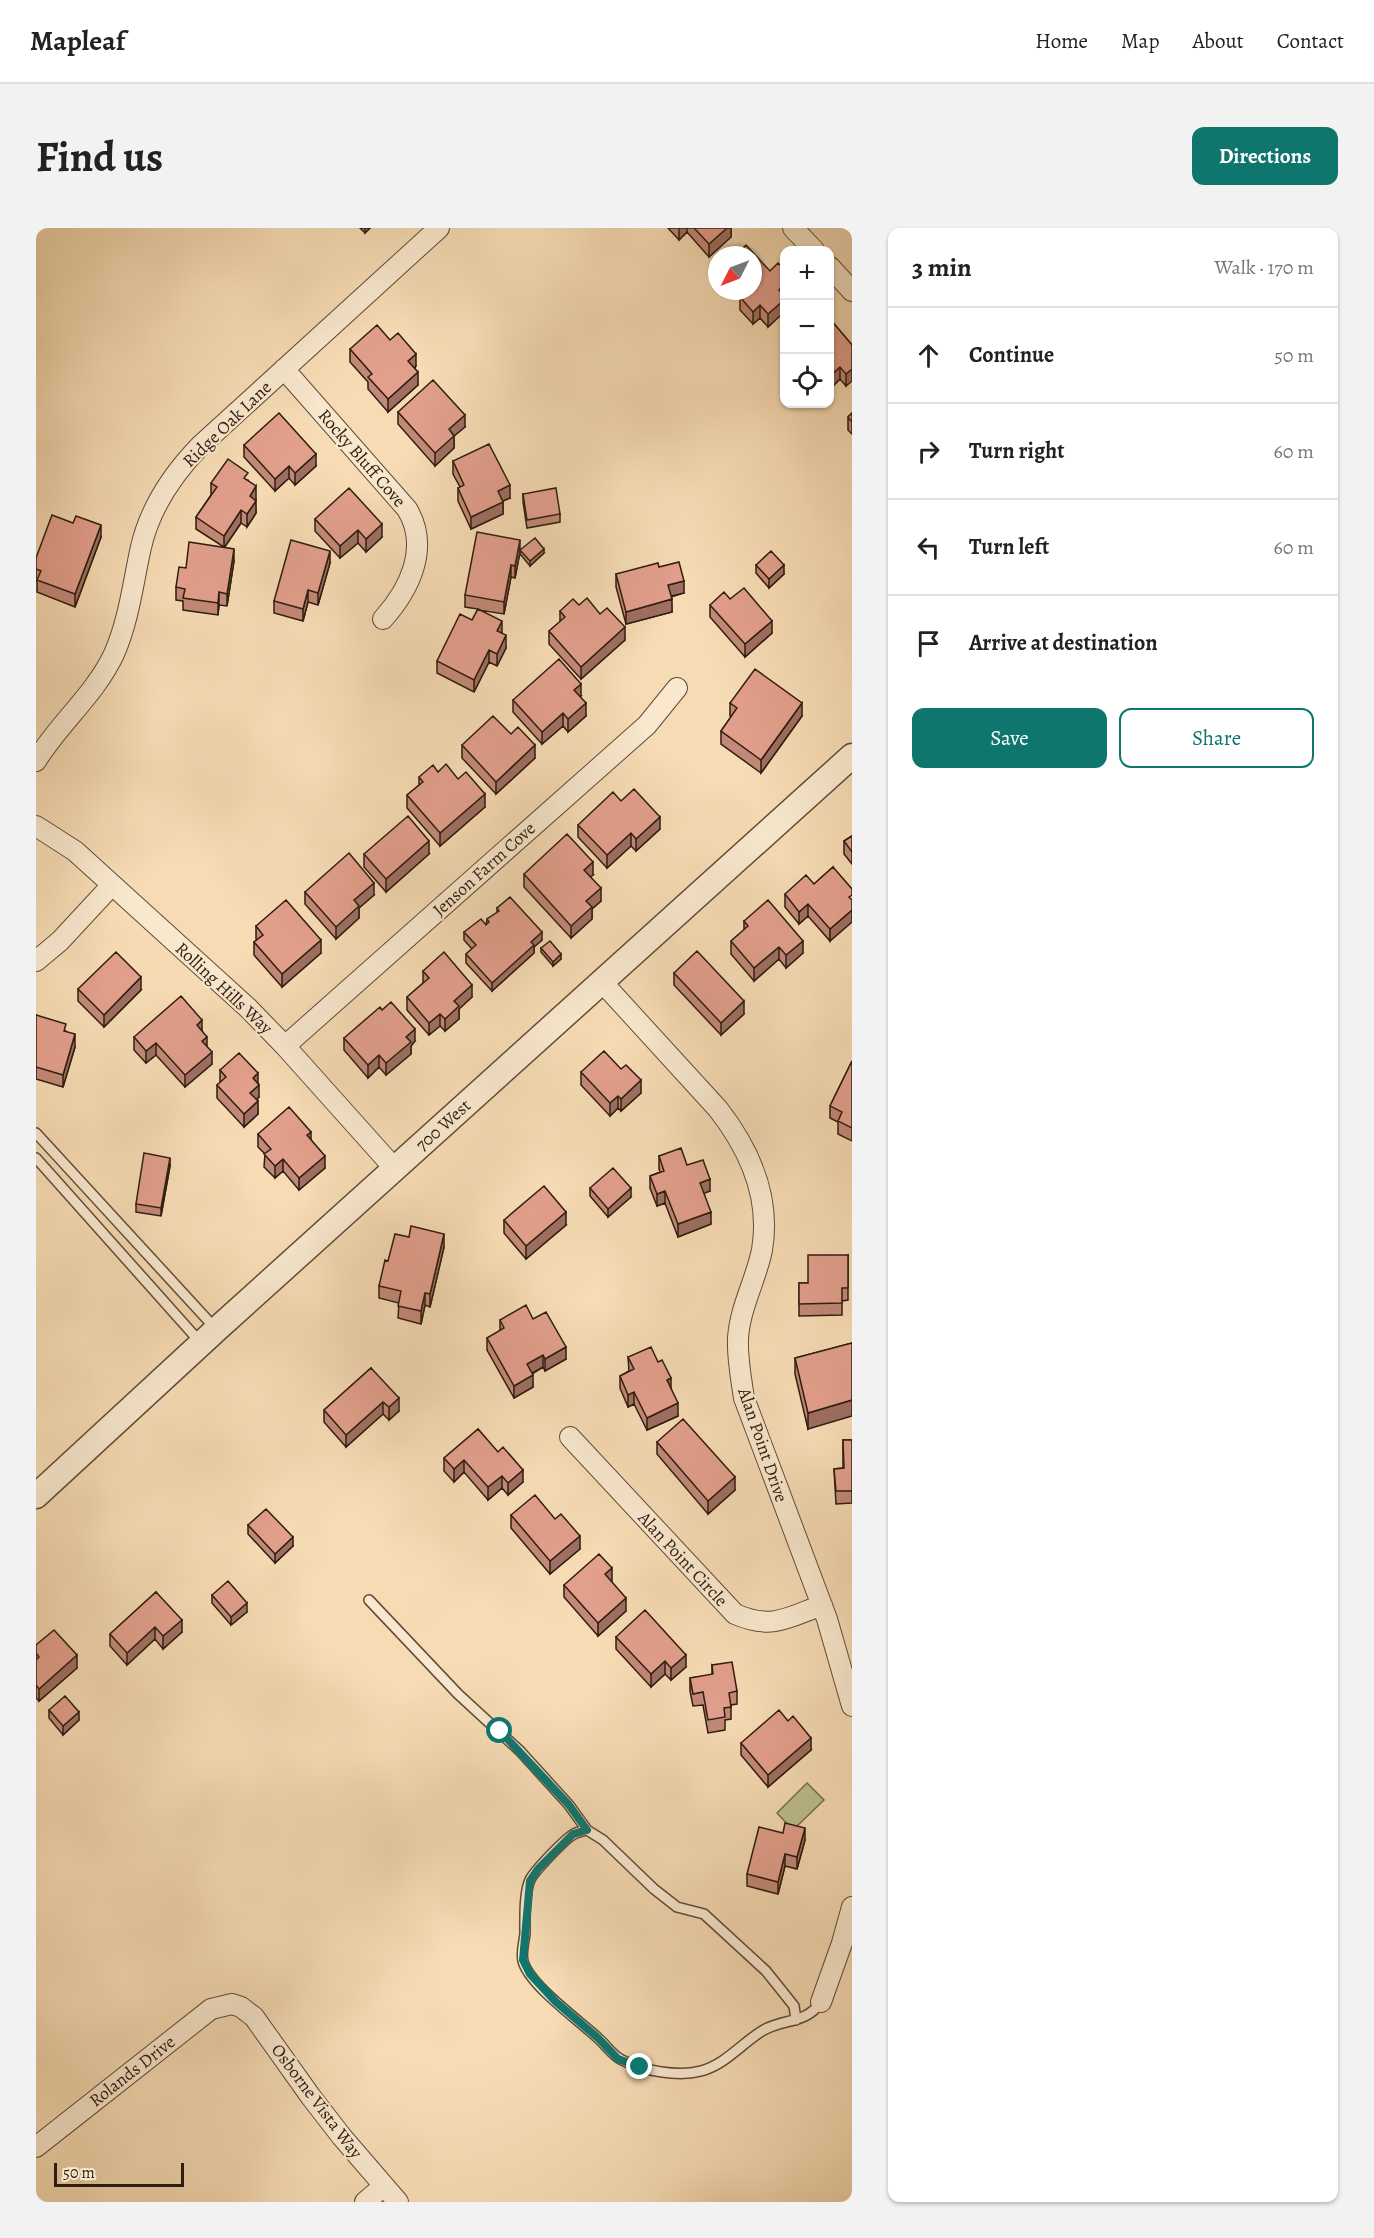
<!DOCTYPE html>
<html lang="en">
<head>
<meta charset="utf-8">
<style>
  :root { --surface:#fff; --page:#f2f2f2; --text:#222; --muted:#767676; --line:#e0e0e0; --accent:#0f766e }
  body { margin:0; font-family:Alegreya,serif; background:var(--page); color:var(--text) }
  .controls { position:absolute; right:18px; top:18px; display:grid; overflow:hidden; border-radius:12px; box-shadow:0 2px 4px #0004 }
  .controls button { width:54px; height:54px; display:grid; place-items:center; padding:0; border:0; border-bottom:2px solid var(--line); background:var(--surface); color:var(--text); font:30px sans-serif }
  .compass { position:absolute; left:672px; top:18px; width:54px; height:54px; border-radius:50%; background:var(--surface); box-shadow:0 2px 4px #0004; rotate:228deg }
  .scale { position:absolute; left:18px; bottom:15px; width:130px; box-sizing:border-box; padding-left:6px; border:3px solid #2f1d0f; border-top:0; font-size:16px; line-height:21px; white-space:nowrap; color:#2f1d0f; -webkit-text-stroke:4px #f9e8ce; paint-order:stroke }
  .stop { position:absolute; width:18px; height:18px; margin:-14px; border:4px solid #0f766e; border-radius:50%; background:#fff }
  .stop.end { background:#0f766e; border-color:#fff; box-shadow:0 2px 6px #0008 }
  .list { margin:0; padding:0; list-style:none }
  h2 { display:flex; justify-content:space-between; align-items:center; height:78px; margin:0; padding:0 24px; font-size:26px }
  h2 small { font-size:20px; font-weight:400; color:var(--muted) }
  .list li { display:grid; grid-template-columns:39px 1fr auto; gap:18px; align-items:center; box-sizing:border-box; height:96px; padding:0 24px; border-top:2px solid var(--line) }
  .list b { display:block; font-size:22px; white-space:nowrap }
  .list em { font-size:20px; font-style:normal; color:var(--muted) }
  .actions { display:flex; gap:12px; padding:18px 24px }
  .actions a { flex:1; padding:14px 0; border:2px solid var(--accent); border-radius:12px; text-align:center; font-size:21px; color:var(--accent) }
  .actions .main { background:var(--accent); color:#fff }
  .icon { flex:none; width:33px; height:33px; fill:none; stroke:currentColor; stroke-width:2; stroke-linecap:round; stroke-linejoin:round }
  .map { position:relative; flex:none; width:816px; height:1974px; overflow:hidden; border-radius:12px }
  header { display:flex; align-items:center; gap:36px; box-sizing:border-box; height:84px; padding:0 30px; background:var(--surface); border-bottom:2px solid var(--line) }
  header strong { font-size:28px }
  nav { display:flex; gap:33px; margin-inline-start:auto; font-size:21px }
  .intro { display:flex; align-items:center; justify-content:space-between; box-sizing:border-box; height:144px; padding:0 36px }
  h1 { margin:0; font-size:42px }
  .button { padding:15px 27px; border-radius:12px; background:var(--accent); color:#fff; font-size:21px; font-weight:700 }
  main { display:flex; gap:36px; padding:0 36px }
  aside { flex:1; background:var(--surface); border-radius:12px; box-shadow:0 2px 4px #0004 }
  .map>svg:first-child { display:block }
  .green { fill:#bcc08e; stroke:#766e4e; stroke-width:1.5 }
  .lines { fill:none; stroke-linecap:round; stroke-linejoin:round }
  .service-casing { stroke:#614c38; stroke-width:12 }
  .minor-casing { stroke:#614c38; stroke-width:22 }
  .tertiary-casing { stroke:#614c38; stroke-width:27 }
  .service { stroke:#f9e8ce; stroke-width:9 }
  .minor { stroke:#f9e8ce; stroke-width:20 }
  .tertiary { stroke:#f9e8ce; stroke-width:24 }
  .wall { fill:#c28978; stroke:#2f1d0f; stroke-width:1.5 }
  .shaded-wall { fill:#9e6f62; stroke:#2f1d0f; stroke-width:1.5 }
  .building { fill:#e29f8c; stroke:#2f1d0f; stroke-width:1.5 }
  .route { stroke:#0f766e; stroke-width:8 }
  .labels { text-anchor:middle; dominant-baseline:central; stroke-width:4.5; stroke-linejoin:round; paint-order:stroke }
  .street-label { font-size:18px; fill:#2f1d0f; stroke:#f9e8ce }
</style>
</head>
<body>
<header>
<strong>Mapleaf</strong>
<nav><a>Home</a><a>Map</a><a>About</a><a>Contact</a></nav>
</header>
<div class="intro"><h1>Find us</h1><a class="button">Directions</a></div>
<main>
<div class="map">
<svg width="816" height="1974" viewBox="0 0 816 1974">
  <rect width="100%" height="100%" fill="#f6dbb4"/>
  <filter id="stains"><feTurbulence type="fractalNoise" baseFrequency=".00333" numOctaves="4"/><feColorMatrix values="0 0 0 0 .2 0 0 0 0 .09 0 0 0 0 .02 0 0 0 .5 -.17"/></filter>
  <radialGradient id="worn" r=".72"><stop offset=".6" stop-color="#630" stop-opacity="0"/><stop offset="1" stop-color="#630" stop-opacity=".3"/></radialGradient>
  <path class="green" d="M771 1555 788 1572 757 1602 741 1585Z"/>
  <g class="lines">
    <g class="service-casing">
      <path id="service" d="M0 905 179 1100
        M0 930 164 1114
        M333 1372 422 1466 484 1523 533 1577 551 1602
        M760 1792 758 1778 730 1743 668 1686 641 1679 618 1661 567 1612 551 1602C547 1603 541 1604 538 1606 530 1610 498 1643 494 1652 488 1664 489 1692 489 1706 488 1714 485 1725 487 1733 493 1757 544 1793 563 1811 570 1817 577 1828 586 1832 607 1843 642 1849 665 1843 690 1836 705 1816 726 1803 747 1790 769 1797 785 1774"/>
    </g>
    <g class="minor-casing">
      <path id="minor" d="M757 0 778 22
        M794 39 816 63
        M248 141 371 281C394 319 374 361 347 391
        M0 533C24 494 58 468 78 426 93 392 97 355 105 319 114 280 136 247 164 218L403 0
        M0 598 39 623 212 780 249 818 359 941
        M0 733 24 713 76 657
        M566 754 682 881C714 922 735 969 726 1022 720 1052 704 1079 702 1110 701 1130 705 1150 708 1170L791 1391 816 1478
        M249 818 611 497 641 460
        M534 1209 699 1386C736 1402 751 1390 786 1377
        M785 1774 806 1715 816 1679
        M0 1919 175 1781 196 1776 205 1779 218 1789 275 1869 306 1909 362 1974
        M329 1974 348 1958"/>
    </g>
    <g class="tertiary-casing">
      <path id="tertiary" d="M0 1268 181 1101 816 528"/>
    </g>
    <use href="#service" class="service"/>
    <use href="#minor" class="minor"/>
    <use href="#tertiary" class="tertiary"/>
  </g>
  <path class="wall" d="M324 0H334L329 5Z
    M632 0H695V9L673 29 651 4 643 12Z
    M748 41V84L732 99 724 90 717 96 704 82V69L699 63H717L734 43Z
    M794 91 816 117 810 158 804 151 794 161Z
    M354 112 380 138 379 140 382 157 352 184 332 161V154L314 134V121Z
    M362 184 429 199 418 208V220L399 238 362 196Z
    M816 185V206L812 202V189Z
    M208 217 280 238 259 257 253 250 239 263 208 229Z
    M417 233 474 270 467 273V286L435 301 422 273V260L424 259 417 246Z
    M212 252 220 271 219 272 220 285 211 299 205 295 188 320 198 333 191 378 183 377 182 387 147 382V373L140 372V359L150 340 188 319 160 301V289L175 267V255Z
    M487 266 524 286V294L491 300 487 274Z
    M279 291 346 309 330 324 322 315 304 330 279 303Z
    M65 309 39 379 1 364V354L0 353V330Z
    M484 322 508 325 494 338 484 326Z
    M484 324 479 350 475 349 468 386 443 382 466 405 470 420 461 438 453 434 438 464 401 445V433L436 392 442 381 429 379V367Z
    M294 335 282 377 272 374 267 393 238 385V373Z
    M720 337 748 346 733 360 720 345Z
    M623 339 648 365 635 369 636 384 590 396 580 359V346Z
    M694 371 736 405 709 429 674 389V377Z
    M543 377 564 386 589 412 545 451 513 416V403L524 394V383Z
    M545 468 544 469 550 488 532 504 527 498 506 516 477 484V472Z
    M694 475 766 488 725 545 685 516V503L695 489 694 488Z
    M475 506 499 530 460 566 426 530V517Z
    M402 544 422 551 449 579 404 618 371 580V567L383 557V549Z
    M585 573 624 601 600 623 595 618 571 640 542 609V597Z
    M816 608V636L808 626V613Z
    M328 626H393L350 664 328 639Z
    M797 639 794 713 772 688 763 696 749 679V666L778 656Z
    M488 646 557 647 554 649 565 673 556 681V691L535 710 488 659Z
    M269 664 338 667 323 680V690L300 711 269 676Z
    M461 680 506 712 498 719V725L456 763 430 735V726L436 721 428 712V704L450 697 451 691 461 685Z
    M708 693 767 725 750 740 743 731 718 753 695 726V713L708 702Z
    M220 698 285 725 246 759 218 727V714L221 712 220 711Z
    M505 720 525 731 517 738 505 724Z
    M387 743 436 769 423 781V791L409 803 404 798 393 807 371 782V769L387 755Z
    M638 745 708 786 685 807 638 757Z
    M42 761 105 762 68 799 42 773Z
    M0 787 30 803 39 819 27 859 0 851Z
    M166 802 176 836 149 859 120 827 110 835 98 822V809Z
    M308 810 379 813 375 818V826L350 847 343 839 332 850 308 822Z
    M816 833V913L802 906V894L794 890V878Z
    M184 842 223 869 221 871 222 886 208 899 181 870V857L184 855Z
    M545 844 605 865 585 883 582 880 574 888 545 857Z
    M222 906 275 912 289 940 263 962 247 943 239 950 228 939 229 926 222 919Z
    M623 928 651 937 674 963 668 965 675 996 642 1009 629 975 621 978 614 960V948L624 944 623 941Z
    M134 938 125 988 100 984V976Z
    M554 960 595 969 572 989 554 968Z
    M468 992 530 997 490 1031 468 1005Z
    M408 1019 394 1079 389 1077 385 1096 362 1090 363 1075 343 1070V1058L352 1033Z
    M812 1027V1072L806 1073V1087L763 1088V1055H772Z
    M497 1091 530 1131 509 1143 507 1139 496 1146 497 1159 478 1170 451 1122V1110L464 1103V1092Z
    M816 1115 772 1201 759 1146V1130Z
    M592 1129 635 1160 642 1188 611 1202 598 1176 592 1179 584 1160V1148L593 1143Z
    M335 1140 363 1183 353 1192 347 1186 310 1219 288 1194V1182Z
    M442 1201 487 1254 472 1267 466 1260 452 1272 428 1244 418 1254 408 1243V1230Z
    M807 1212H816V1275L800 1276 798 1241 807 1240Z
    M621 1214 699 1262 672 1286 621 1226Z
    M475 1287 544 1321 514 1346 475 1300Z
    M212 1297 257 1318 239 1335 212 1306Z
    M575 1353 590 1383 562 1408 528 1369V1357Z
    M120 1364 146 1404 127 1421 119 1411 91 1437 74 1418V1406Z
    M176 1367 211 1384 195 1397 176 1375Z
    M580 1409 650 1439 635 1452 629 1446 615 1459 580 1421Z
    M0 1417 41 1440 3 1473 0 1470Z
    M676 1437 701 1463V1476L695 1477V1491L689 1492V1502L672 1505 667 1477 657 1478 654 1463V1450L676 1447Z
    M13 1482 43 1492 27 1507 13 1490Z
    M705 1515 775 1522 732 1559 705 1527Z
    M769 1612 761 1641 749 1638 742 1666 711 1658V1646Z"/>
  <path class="shaded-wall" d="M329 0H334L329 5Z
    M643 0H651V4L643 12Z
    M691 0H695V9L673 29V16Z
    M748 57V69L743 62Z
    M748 72V84L732 99V86Z
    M724 77V90L717 96V84Z
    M380 126V138L372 146V133Z
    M804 139V151L794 161V148Z
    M816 141V153L810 158V146Z
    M382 144V157L352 184V171Z
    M429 187V199L418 208V220L399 238V225L413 201Z
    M280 226V238L259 257V245Z
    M253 238V250L239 263V251Z
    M474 257V270L462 275V263Z
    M220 258V271L214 281V268Z
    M220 273V285L211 299V286Z
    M467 274V286L435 301V289Z
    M205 282V295L188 320V308Z
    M346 296V309L330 324V311Z
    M65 297V309L39 379V366Z
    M322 302V315L304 330V318Z
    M484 312V324L479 350V338Z
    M198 321V333L191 378V366Z
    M508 321V325L494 338V333Z
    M294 323V335L282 377V365Z
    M475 337V349L468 386V374Z
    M748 337V346L733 360V351Z
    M648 353V365L632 369V357Z
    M272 362V374L267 393V381Z
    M183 364V377L182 387V375Z
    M636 371V384L590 396V384Z
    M466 393V406L461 403Z
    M736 393V405L709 429V416Z
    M589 399V412L545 451V439Z
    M470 407V420L461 438V426Z
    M453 422V434L438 464V452Z
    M545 456V468L538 474V462Z
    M550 475V488L532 504V491Z
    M766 475V488L725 545V532Z
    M527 485V498L506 516V504Z
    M499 517V530L460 566V554Z
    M449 566V579L404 618V605Z
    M624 589V601L600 623V611Z
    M595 605V618L571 640V627Z
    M393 613V626L350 664V651Z
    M557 634V647L548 655V642Z
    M338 655V667L323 680V690L300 711V699L318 672Z
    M565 660V673L556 681V691L535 710V698L550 673Z
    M772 676V688L763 696V684Z
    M816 682V694L794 713V701Z
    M506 704V712L498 719V725L456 763V755L495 714Z
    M285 712V725L246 759V746Z
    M767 713V725L750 740V727Z
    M743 719V731L718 753V740Z
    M525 726V731L517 738V734Z
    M105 749V762L68 799V787Z
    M436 757V769L423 781V791L409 803V791L418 773Z
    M708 773V786L685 807V795Z
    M404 786V798L393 807V795Z
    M166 792V805L161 797Z
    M379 801V813L375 818V826L350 847V835L370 809Z
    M39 806V819L27 859V847Z
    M171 809V821L166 813Z
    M120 815V827L110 835V823Z
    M176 824V836L149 859V847Z
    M343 827V839L332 850V837Z
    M222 845V857L217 850Z
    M605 852V865L585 883V871Z
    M223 857V869L214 877V865Z
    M582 868V880L574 888V875Z
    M222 873V886L208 899V886Z
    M275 904V916L271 907Z
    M289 928V940L263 962V950Z
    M134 930V938L125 988V980Z
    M247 931V943L239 950V938Z
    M674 951V963L664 967V955Z
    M595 960V969L572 989V981Z
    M629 963V975L621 978V966Z
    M530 984V997L490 1031V1018Z
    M675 984V996L642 1009V996Z
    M408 1006V1019L394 1079V1066Z
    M389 1065V1077L385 1096V1083Z
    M530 1119V1131L509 1143V1131Z
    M507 1127V1139L491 1148V1136Z
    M497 1147V1159L478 1170V1158Z
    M635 1150V1163L631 1152Z
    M598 1164V1176L592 1179V1167Z
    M363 1170V1183L353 1192V1179Z
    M816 1172V1188L772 1201V1185Z
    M347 1174V1186L310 1219V1207Z
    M642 1175V1188L611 1202V1190Z
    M428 1232V1244L418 1254V1241Z
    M487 1242V1254L472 1267V1255Z
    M466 1248V1260L452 1272V1259Z
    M699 1249V1262L672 1286V1273Z
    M544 1308V1321L514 1346V1333Z
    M257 1309V1318L239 1335V1326Z
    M576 1340V1353L569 1358V1346Z
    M590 1370V1383L562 1408V1395Z
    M211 1375V1384L195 1397V1389Z
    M146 1392V1404L127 1421V1408Z
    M119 1399V1411L91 1437V1425Z
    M41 1427V1440L3 1473V1461Z
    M650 1427V1439L635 1452V1440Z
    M629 1433V1446L615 1459V1446Z
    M43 1484V1492L27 1507V1498Z
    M775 1510V1522L732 1559V1547Z
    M769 1600V1612L761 1641V1629Z
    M749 1626V1638L742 1666V1654Z"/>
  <path class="building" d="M658 0H691L673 16Z
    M710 17 734 43 742 35 748 41V57L743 62 748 68V72L732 86 724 77 717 84 704 69 710 63H717V27H700Z
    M794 91 816 117V141L810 146 804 139 794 148Z
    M341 97 354 112 362 105 380 126 372 133 382 144 352 171 332 149 336 146 314 121Z
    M397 152 429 187 413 201 418 208 399 225 362 184Z
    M243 185 280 226 259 245 253 238 239 251 208 217Z
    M816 185V194L812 189Z
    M453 216 474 257 462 263 467 274 435 289 422 260 428 257 417 233Z
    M192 231 212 245 208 250 220 258 214 268 220 273 211 286 205 282 188 308 160 289 181 259 175 255Z
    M313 260 346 296 330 311 322 302 304 318 279 291Z
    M520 260 524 286 491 292 487 266Z
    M16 287 37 295 40 288 65 297 39 366 1 352 5 343 0 341V330Z
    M441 304 484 312 479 338 475 337 468 374 429 367Z
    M499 310 508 321 494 333 484 322Z
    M255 312 294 323 282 365 272 362 267 381 238 373Z
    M153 314 198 321 191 366 183 364 182 375 147 370 149 361 140 359 143 339 150 340Z
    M735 323 748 337 733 351 720 337Z
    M643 334 648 353 632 357 636 371 590 384 580 346 622 335 623 339Z
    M708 360 736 393 709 416 674 377 688 364 694 371Z
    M551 370 564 386 571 380 589 399 545 439 513 403 529 389 524 383 537 371 543 377Z
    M442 381 466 393 461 403 470 407 461 426 453 422 438 452 401 433 424 386 436 392Z
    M523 431 545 456 538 462 550 475 532 491 527 485 506 504 477 472Z
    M719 441 766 475 725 532 685 503 701 480 694 475Z
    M457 488 475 506 482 499 499 517 460 554 426 517Z
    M410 536 422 551 430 544 449 566 404 605 371 567 387 554 383 549 397 537 402 544Z
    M598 561 624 589 600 611 595 605 571 627 542 597 577 564 585 573Z
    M372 588 393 613 350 651 328 626Z
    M531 606 557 634 548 642 565 660 550 673 556 679 535 698 488 646Z
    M816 608V624L808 613Z
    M313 625 338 655 318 672 323 678 300 699 269 664Z
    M797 639 816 661V667L813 669 816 672V682L794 701 772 676 763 684 749 666 770 647 778 656Z
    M474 669 506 704 495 714 498 717 456 755 430 726 440 717 428 704 445 691 450 697 453 694 451 691 463 683 461 680Z
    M250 672 285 712 246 746 218 714 227 707 220 698Z
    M732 672 767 713 750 727 743 719 718 740 695 713 712 698 708 693Z
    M514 713 525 726 517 734 505 720Z
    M661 723 708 773 685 795 638 745Z
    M80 724 105 749 68 787 42 761Z
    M408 724 436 757 418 773 423 778 409 791 404 786 393 795 371 769 393 750 387 743Z
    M145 768 166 792 161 797 171 809 166 813 176 824 149 847 120 815 110 823 98 809Z
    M355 774 379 801 370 809 375 814 350 835 343 827 332 837 308 810 344 779 346 782Z
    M0 787 30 796 28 803 39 806 27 847 0 839Z
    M568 823 585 841 590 837 605 852 585 871 582 868 574 875 545 844Z
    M203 825 222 845 217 850 223 857 214 865 222 873 208 886 181 857 190 849 184 842Z
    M816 833V900L802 893 806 884 794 878Z
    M253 879 275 904 271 907 289 928 263 950 247 931 239 938 228 926 235 921 222 906Z
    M645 920 651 937 667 932 674 951 664 955 675 984 642 996 629 963 621 966 614 948 628 943 623 928Z
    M108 925 134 930 125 980 100 976Z
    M577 940 595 960 572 981 554 960Z
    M508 958 530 984 490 1018 468 992Z
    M375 998 408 1006 394 1066 389 1065 385 1083 362 1078 365 1063 343 1058 349 1032 352 1033 359 1006 373 1009Z
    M772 1027H812V1060H806V1075L763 1076V1055H772Z
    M490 1077 497 1091 510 1084 530 1119 509 1131 507 1127 491 1136 497 1147 478 1158 451 1110 468 1100 464 1092Z
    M816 1115V1172L772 1185 759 1130Z
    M615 1119 622 1134 626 1132 635 1150 631 1152 642 1175 611 1190 598 1164 592 1167 584 1148 598 1141 592 1129Z
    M335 1140 363 1170 353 1179 347 1174 310 1207 288 1182Z
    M647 1191 699 1249 672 1273 621 1214Z
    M442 1201 462 1224 467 1219 487 1242 472 1255 466 1248 452 1259 428 1232 418 1241 408 1230Z
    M807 1212H816V1263H800L798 1241 808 1240Z
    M499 1267 519 1291 525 1286 544 1308 514 1333 475 1287Z
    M230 1281 257 1309 239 1326 212 1297Z
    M563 1326 576 1340 569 1346 590 1370 562 1395 528 1357Z
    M192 1353 211 1375 195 1389 176 1367Z
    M120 1364 146 1392 127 1408 119 1399 91 1425 74 1406Z
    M609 1382 650 1427 635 1440 629 1433 615 1446 580 1409Z
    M18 1402 41 1427 3 1461 0 1457V1432L3 1429 0 1425V1417Z
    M696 1434 701 1463 693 1465 695 1479 688 1480 689 1489 672 1492 667 1464 657 1466 654 1450 677 1446 676 1437Z
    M29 1468 43 1484 27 1498 13 1482Z
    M743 1482 752 1493 757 1488 775 1510 732 1547 705 1515Z
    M749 1595 769 1600 761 1629 749 1626 742 1654 711 1646 723 1599 747 1605Z"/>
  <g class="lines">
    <path class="route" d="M464 1503 533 1577 551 1602 537 1606 502 1641 494 1653 487 1732 494 1746 520 1774 562 1810 582 1831 604 1839"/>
  </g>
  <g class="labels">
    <g class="street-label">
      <text transform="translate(191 196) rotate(-44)">Ridge Oak Lane</text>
      <text transform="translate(326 230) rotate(49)">Rocky Bluff Cove</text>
      <text transform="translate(448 641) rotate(-42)">Jenson Farm Cove</text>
      <text transform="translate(188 760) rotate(43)">Rolling Hills Way</text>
      <text transform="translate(407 897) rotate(-42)">700 West</text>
      <text transform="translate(727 1217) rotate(71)">Alan Point Drive</text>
      <text transform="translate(647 1331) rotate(47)">Alan Point Circle</text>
      <text transform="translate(96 1843) rotate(-38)">Rolands Drive</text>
      <text transform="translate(281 1873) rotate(53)">Osborne Vista Way</text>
    </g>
  </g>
  <rect width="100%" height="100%" filter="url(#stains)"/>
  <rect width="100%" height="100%" fill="url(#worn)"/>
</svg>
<div class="controls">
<button>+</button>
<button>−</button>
<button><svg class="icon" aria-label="locate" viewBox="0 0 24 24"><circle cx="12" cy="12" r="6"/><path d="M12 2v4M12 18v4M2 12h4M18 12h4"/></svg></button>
</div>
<svg class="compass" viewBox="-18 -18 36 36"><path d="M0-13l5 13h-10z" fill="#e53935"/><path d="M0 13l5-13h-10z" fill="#767676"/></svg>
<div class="scale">50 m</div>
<div class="stop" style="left:464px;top:1503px"></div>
<div class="stop end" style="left:604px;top:1839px"></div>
</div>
<aside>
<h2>3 min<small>Walk · 170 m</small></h2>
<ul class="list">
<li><svg class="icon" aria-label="ahead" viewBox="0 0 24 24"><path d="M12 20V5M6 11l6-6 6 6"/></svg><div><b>Continue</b></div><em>50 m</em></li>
<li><svg class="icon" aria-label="right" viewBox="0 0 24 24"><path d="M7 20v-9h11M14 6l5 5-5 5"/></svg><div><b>Turn right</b></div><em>60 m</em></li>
<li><svg class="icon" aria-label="left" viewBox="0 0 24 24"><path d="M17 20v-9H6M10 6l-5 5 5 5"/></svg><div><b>Turn left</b></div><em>60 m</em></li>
<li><svg class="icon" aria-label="arrive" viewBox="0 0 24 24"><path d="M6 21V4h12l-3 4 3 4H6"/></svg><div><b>Arrive at destination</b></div></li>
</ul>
<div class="actions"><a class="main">Save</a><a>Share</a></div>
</aside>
</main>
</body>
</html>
